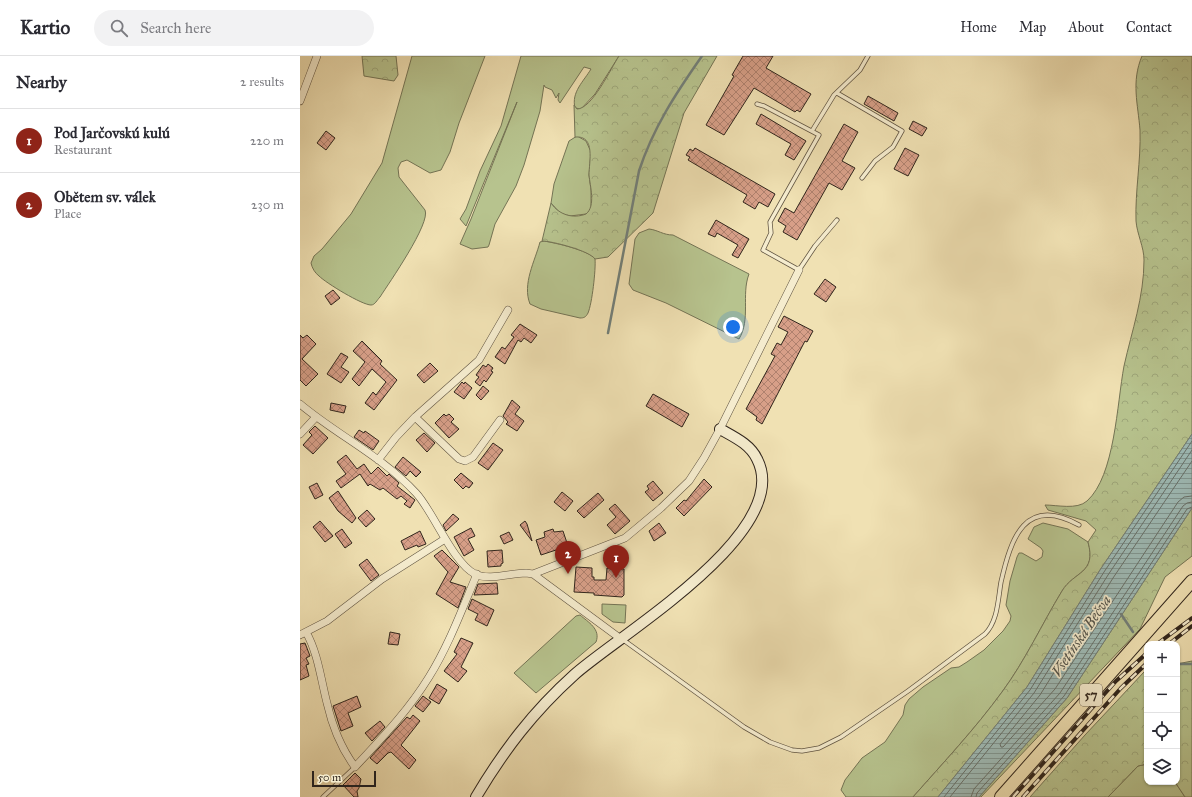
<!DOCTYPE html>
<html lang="en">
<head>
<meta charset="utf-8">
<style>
  :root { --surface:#fff; --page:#f2f2f3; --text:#2b2b33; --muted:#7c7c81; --line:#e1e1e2; --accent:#8f2418 }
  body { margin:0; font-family:"IM FELL Great Primer",serif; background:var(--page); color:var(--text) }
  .controls { position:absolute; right:12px; bottom:12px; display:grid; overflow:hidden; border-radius:8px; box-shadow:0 1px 3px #0004 }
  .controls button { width:36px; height:36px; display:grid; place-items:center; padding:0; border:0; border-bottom:1px solid var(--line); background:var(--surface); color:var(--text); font:20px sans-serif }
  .scale { position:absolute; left:12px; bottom:10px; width:64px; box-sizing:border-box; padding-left:4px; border:2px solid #30251c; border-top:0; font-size:11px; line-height:14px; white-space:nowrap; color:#30251c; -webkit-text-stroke:3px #f5ecce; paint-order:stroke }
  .you { position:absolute; left:433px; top:271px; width:14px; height:14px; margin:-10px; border:3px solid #fff; border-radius:50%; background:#1a73e8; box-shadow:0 0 0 6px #1a73e833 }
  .badge { display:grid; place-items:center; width:26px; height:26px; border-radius:50%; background:var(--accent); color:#fff; font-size:13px; font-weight:700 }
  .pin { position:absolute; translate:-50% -33px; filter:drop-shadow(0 1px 2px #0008) }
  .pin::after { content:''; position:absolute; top:21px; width:14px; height:12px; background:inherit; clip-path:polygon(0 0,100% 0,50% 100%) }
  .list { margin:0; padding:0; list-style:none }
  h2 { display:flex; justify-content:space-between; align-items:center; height:52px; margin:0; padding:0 16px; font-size:17px }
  h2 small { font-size:13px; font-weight:400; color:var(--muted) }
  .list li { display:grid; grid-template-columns:26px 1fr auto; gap:12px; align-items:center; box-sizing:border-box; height:64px; padding:0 16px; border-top:1px solid var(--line) }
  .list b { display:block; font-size:15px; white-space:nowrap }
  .list p { margin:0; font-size:13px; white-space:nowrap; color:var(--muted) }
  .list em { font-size:13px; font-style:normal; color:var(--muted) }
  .icon { flex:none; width:22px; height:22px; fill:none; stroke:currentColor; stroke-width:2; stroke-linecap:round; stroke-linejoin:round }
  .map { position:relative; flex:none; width:892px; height:741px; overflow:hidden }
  header { display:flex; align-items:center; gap:24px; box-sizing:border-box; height:56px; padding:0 20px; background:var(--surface); border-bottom:1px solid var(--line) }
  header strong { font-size:19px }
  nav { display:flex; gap:22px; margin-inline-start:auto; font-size:14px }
  .search { width:280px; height:36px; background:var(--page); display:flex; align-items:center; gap:10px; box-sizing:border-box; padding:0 14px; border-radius:22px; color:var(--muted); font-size:15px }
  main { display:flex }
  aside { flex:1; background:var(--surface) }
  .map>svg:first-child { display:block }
  .green { fill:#b7c38e; stroke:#747455 }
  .forest { fill:url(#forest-crowns); stroke:#747455 }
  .water { fill:url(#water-rules); stroke:#727f79 }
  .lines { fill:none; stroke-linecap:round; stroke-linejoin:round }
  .shore { stroke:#67706a; stroke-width:1 }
  .stream { stroke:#727f79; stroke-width:2.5 }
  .building { fill:url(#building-cross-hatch); stroke:#30251c }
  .lane-casing { stroke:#605442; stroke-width:5 }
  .street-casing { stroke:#605442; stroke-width:8 }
  .secondary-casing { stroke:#30251c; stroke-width:12 }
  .primary-casing { stroke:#30251c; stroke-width:14 }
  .lane { stroke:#f5ecce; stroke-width:3.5 }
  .street { stroke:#f5ecce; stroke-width:7 }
  .secondary { stroke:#f5ecce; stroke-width:10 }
  .primary { stroke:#f0e1b3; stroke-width:12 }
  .rail-casing { stroke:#30251c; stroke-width:4 }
  .rail { stroke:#f5ecce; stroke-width:2.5; stroke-dasharray:8; stroke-linecap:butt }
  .labels { text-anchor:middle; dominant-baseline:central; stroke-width:3.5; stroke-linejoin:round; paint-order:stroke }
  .shield { fill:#f5ecce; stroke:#6b6151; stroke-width:1 }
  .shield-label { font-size:13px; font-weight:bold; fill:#30251c }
  .water-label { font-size:15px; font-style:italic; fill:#51524a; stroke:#f5ecce }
</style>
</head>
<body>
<header>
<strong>Kartio</strong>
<div class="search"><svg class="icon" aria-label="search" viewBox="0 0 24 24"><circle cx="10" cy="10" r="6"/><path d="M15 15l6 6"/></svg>Search here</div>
<nav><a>Home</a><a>Map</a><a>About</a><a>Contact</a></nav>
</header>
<main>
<aside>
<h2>Nearby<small>2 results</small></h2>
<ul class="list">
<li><span class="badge">1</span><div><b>Pod Jarčovskú kulú</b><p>Restaurant</p></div><em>220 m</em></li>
<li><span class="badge">2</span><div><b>Obětem sv. válek</b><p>Place</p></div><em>230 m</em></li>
</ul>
</aside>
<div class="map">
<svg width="892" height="741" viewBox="0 0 892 741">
  <defs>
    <pattern id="forest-crowns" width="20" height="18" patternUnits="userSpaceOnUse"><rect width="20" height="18" fill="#b7c38e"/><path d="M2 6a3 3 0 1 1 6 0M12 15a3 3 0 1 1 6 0" fill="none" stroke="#9ea77a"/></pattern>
    <pattern id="water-rules" width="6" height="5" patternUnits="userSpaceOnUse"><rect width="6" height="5" fill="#9ebbb7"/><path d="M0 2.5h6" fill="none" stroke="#819894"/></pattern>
    <pattern id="building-cross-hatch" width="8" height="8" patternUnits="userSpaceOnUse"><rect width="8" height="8" fill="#d79f88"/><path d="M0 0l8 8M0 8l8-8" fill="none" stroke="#af816e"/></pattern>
  </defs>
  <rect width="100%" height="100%" fill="#f0e1b3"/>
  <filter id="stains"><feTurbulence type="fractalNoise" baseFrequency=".005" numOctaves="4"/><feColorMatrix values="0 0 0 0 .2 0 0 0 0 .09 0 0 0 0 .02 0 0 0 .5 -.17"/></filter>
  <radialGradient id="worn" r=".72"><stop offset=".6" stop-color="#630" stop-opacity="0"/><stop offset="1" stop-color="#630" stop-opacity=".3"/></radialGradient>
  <path class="green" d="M112 0H185L159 67 150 96 141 114 130 117 107 104 101 106 98 112 99 121 125 154C131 167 89 227 80 241 77 244 75 249 71 249 62 249 26 227 19 220 15 217 12 212 11 207L14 200 22 193 51 158 82 107Z
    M221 0H319L295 38 281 53 275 52C271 36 284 25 291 13L284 11 260 47 258 44 259 37 256 42 252 34 245 31 244 29 240 55 224 109 216 130 195 168 189 189 188 191 172 193 160 188 171 163 217 46 166 170 160 163 166 153 180 115 201 70Z
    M277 80 286 85 291 96 289 119 291 134V153L286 158 270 160 260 157 251 147 254 128 269 85Z
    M349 173C358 174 363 179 373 179L449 218C441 239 451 263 439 283L366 247 333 234 329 228 335 183 339 177Z
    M244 185C255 187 289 194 295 203 296 213 292 248 288 257 286 261 284 262 280 262L241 253 230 248C222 228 235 205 240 186Z
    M743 467 768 473 788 486C797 518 774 515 762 535 742 568 725 605 702 636 675 673 643 707 613 741H546L541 734 545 724 562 702 585 686 603 659 605 649 609 643 623 631 651 612 659 611 667 606 684 594 703 575 710 565 711 560 706 549 710 525 717 501 719 497H722L736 505 742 501 743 495 741 492 728 483 734 471Z
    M302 548 326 549 325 567 313 566 302 558Z
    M280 559C288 566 301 573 296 586L236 637 214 617 276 560Z
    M847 708V726H875L885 741H808L838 710Z"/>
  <path class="forest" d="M62 0H96L98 19 94 25 64 20Z
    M319 0H417L384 57 353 157 308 201 295 203C290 195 252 185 242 185L251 147C259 159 273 163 286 158 296 150 290 130 289 119 289 106 296 79 275 81L274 49 277 53C292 53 311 12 319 0Z
    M842 0H892V378L800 514 727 631 638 741H613C643 707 675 673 702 636 725 605 742 568 762 535 774 515 797 518 788 486L796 474 786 465 748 454 745 449C757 449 777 454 787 445 815 420 817 347 824 310 832 274 844 241 844 204 844 191 837 178 836 165 835 135 841 105 840 74 838 48 831 26 842 0Z
    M892 452V500L865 521 840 573 681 741H679L767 642Z
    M892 605V741H885L875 726H877V608Z
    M844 616H847V708L838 710 808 741H730L785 679Z"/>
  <path class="water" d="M892 378V452L767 642 679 741H638L727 631 800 514Z"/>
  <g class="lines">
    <path class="shore" d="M892 405 813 522 740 639 700 688 701 691H703L755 633 878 446 884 441 892 440
      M644 741 730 634 804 516 892 385
      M650 741 734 637 808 519 892 394
      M671 741 674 733 760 637 883 450 887 447 892 446
      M676 741 677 737 764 640 887 453 892 451"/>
    <path class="stream" d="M308 277 339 115C353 72 376 37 402 0
      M821 558 833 576
      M877 608H892"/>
  </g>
  <path class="building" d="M443 0H473L466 12 511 38 500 56 497 54 495 56 454 32 424 79 406 69 434 20 432 19Z
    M568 40 598 57 594 65 564 48Z
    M461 58 506 85 494 104 485 99 491 88 456 68Z
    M613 65 627 72 622 80 609 73Z
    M544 68 558 76 542 105 555 112 542 134 529 127 497 184 483 176 486 170 478 165 485 152 494 157Z
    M26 75 35 82 26 94 17 87Z
    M395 92 475 138 468 151 459 146 455 153 443 146 447 139 388 104 390 101 386 99 390 93 393 95Z
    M605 92 619 99 608 120 594 113Z
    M416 164 449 183 438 202 432 199 438 189 417 177 415 181 408 178Z
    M525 223 536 231 526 246 514 238Z
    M33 234 40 242 31 249 25 240Z
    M484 260 513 275 507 286 505 285 462 368 456 364 457 361 446 353 475 300 471 298 477 287 481 289 488 276 478 271Z
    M220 268 237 279 231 287 224 282 221 286 218 284 205 308 195 301 202 291 205 293 214 281 211 279Z
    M0 279 3 282 7 279 16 288 2 303 18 318 6 330 0 324Z
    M62 285 82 305 80 308 97 324 74 354 65 347 73 336 76 339 86 326 72 313 59 330 52 323 65 306 53 295Z
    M41 297 48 301 41 311 49 316 41 327 27 318Z
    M130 307 138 315 124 327 117 319Z
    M188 308 193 312 191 315 193 316 186 326 184 324 180 330 175 326 179 321 176 319 183 309 186 311Z
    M162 326 164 328 165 326 172 332 164 343 154 336Z
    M183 330 189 335 181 344 176 339Z
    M353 338 389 358 382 371 346 350Z
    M212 344 220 351 215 358 224 365 217 375 206 368 208 366 203 360Z
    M31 347 46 350 44 357 30 354Z
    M144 358 146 360 149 358 154 363 151 366 159 373 149 382 135 367Z
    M15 370 28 382 13 398 3 389 12 379 9 376Z
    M59 374 64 377 65 375 79 385 73 394 54 381Z
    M124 377 135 387 127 396 116 384Z
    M193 387 203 394 188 414 178 407Z
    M46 399 57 413 64 408 71 418 78 411 87 420 89 418 99 427 97 430 115 444 110 452 104 448 107 445 101 440 97 443 83 432 80 434 70 428 68 430 60 418 41 432 36 425 46 418 37 406Z
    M103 401 121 416 116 421 110 415 106 420 95 411Z
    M161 417 173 427 169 432 166 430 163 433 154 424Z
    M404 423 412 431 384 460 376 452 384 444 386 445Z
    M353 425 363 437 353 445 345 436 349 433 347 430Z
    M17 427 23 439 15 443 9 431Z
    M38 435 56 462 52 467 38 455 29 442Z
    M262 436 273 445 265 455 254 446Z
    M298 437 304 444 284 462 277 455Z
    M315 448 330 465 315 478 307 469 316 461 309 453Z
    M67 454 75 463 66 471 58 462Z
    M153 458 159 463 146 475 143 469Z
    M20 465 33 480 25 486 13 471Z
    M225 465 227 468 232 485 220 469Z
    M359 467 366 477 354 485 349 475Z
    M171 472 175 480 168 483 174 494 164 500 154 481Z
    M42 473 52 487 45 492 35 478Z
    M253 473 254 476 263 475 268 490 241 499 236 484 245 481 244 476Z
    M120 475 126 488 118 491 117 489 105 494 101 485Z
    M209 476 213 484 204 488 200 480Z
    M142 494 159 511 150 526 166 531 158 552 136 538 148 516 134 500Z
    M202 494 203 507 201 508V510L188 511 187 495Z
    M67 503 79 519 71 525 59 509Z
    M276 511 292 512V521H294V524H306L307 512 324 513V539L322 541 294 539V537L274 536Z
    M197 527 198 538 174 539 178 528Z
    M172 543 194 554 187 570 175 564 178 558 168 553Z
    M90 576 100 578 98 589 88 588Z
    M161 582 173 587 161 611 167 615 158 626 144 615 157 598 154 596Z
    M5 587 10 600 6 602 9 608 6 609 9 620 0 624V588Z
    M137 628 147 634 139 648 129 642Z
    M57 640 61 651 48 657 53 670 41 675 33 650Z
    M123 640 131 646 123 656 115 650Z
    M113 659 120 665 101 689 116 704 109 713 91 696 88 697 77 708 70 702 107 661 110 663Z
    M80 665 85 671 72 685 65 677Z
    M55 717 61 723 59 732 57 735 58 741H54L43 729Z"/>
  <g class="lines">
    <g class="lane-casing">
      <path id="lane" d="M537 37 602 75 593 91 575 105 562 122
        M457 48 464 50 519 79 470 166 471 177 463 194 499 214 515 190 537 164
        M512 75 534 39 560 14 568 0
        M322 583 444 671 470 686 492 694 502 695 519 692 541 681 608 635 685 578C698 565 698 543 701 526 711 482 725 439 779 469
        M23 741 55 711"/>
    </g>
    <g class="street-casing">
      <path id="street" d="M0 45 17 0
        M0 348C37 379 83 401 116 437 133 455 153 507 175 518 189 525 211 517 226 517L233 518 321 583
        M115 361 159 403 165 405 173 401 200 364
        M0 378 16 361
        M78 404 96 381 115 361 179 304 208 254
        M233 518 325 482 361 452 389 425 404 402 420 373 499 214
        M6 576C18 597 21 624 27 647 32 669 41 692 55 711 82 682 108 655 129 621 149 589 162 553 177 518
        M0 579 27 565 82 523 145 483"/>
    </g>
    <g class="secondary-casing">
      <path id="secondary" d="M176 741C204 694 233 656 274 619 317 580 495 476 457 403 450 388 434 381 420 373"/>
    </g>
    <g class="primary-casing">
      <path id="primary" d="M701 741 892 525"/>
    </g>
    <use href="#lane" class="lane"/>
    <use href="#street" class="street"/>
    <use href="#secondary" class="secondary"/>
    <use href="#primary" class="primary"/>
    <g class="rail-casing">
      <path id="rail" d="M857 588 892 562
        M869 588 892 570
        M713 741 816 625 847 597
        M723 741 821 632 847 607"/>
    </g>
    <use href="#rail" class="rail"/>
  </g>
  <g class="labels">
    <rect class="shield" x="780" y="628" width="22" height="22" rx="3"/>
    <g class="shield-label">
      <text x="791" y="639">57</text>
    </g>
    <g class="water-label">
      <text transform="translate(781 580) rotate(-56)">Vsetínská Bečva</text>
    </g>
  </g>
  <rect width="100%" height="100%" filter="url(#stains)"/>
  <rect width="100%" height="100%" fill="url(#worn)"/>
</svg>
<div class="controls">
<button>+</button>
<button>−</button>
<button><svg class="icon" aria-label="locate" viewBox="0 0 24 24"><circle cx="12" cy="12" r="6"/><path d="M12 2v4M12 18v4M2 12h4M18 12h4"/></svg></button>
<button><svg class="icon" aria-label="layers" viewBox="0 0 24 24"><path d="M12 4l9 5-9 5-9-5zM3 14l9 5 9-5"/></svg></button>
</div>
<div class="scale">50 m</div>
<div class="you"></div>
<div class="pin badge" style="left:316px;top:522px">1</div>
<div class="pin badge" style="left:268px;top:518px">2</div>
</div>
</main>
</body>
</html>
